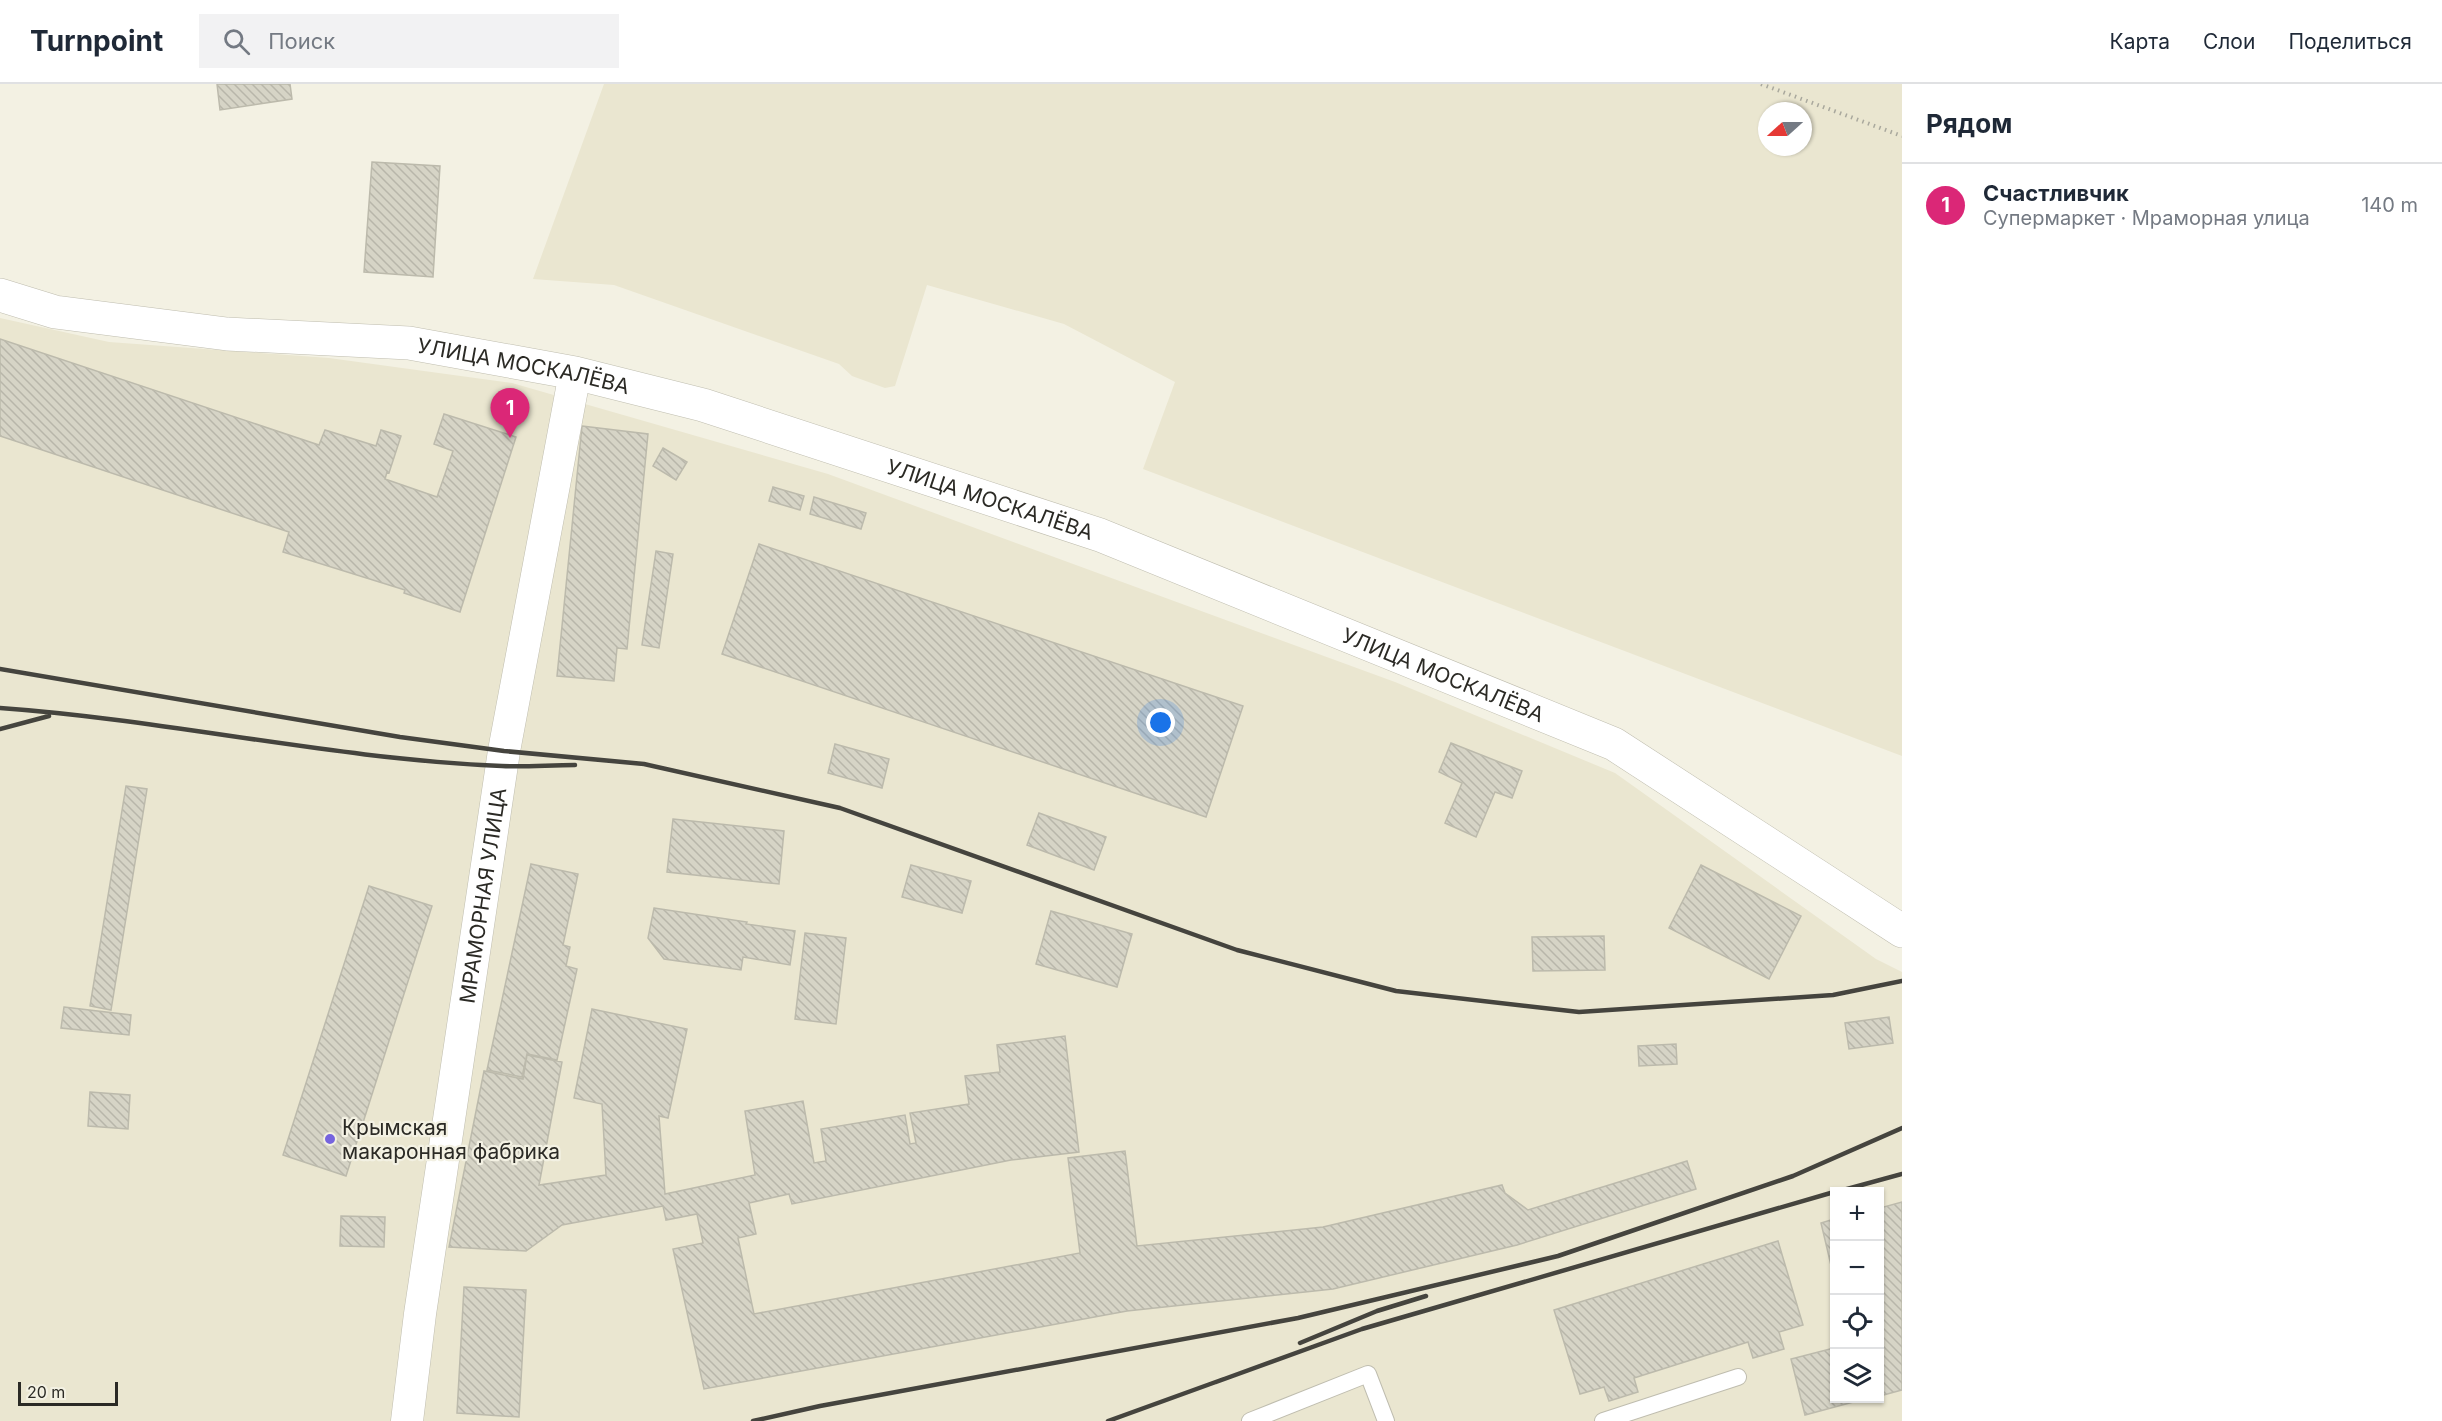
<!DOCTYPE html>
<html lang="ru">
<head>
<meta charset="utf-8">
<style>
  :root { --surface:#fff; --page:#f2f2f3; --text:#1f2937; --muted:#747a83; --line:#e0e1e3; --accent:#db2777 }
  body { margin:0; font-family:Inter,sans-serif; background:var(--page); color:var(--text) }
  .controls { position:absolute; right:18px; bottom:18px; display:grid; overflow:hidden; border-radius:0px; box-shadow:0 2px 4px #0004 }
  .controls button { width:54px; height:54px; display:grid; place-items:center; padding:0; border:0; border-bottom:2px solid var(--line); background:var(--surface); color:var(--text); font:30px sans-serif }
  .compass { position:absolute; left:1758px; top:18px; width:54px; height:54px; border-radius:50%; background:var(--surface); box-shadow:0 2px 4px #0004; rotate:249deg }
  .scale { position:absolute; left:18px; bottom:15px; width:100px; box-sizing:border-box; padding-left:6px; border:3px solid #2b2a25; border-top:0; font-size:16px; line-height:21px; white-space:nowrap; color:#2b2a25; -webkit-text-stroke:4px #f3f1e3; paint-order:stroke }
  .you { position:absolute; left:1161px; top:639px; width:21px; height:21px; margin:-15px; border:4px solid #fff; border-radius:50%; background:#1a73e8; box-shadow:0 0 0 9px #1a73e833 }
  .badge { display:grid; place-items:center; width:39px; height:39px; border-radius:50%; background:var(--accent); color:#fff; font-size:20px; font-weight:700 }
  .pin { position:absolute; translate:-50% -50px; filter:drop-shadow(0 2px 3px #0008) }
  .pin::after { content:''; position:absolute; top:32px; width:21px; height:18px; background:inherit; clip-path:polygon(0 0,100% 0,50% 100%) }
  .list { margin:0; padding:0; list-style:none }
  h2 { display:flex; justify-content:space-between; align-items:center; height:78px; margin:0; padding:0 24px; font-size:26px }
  h2 small { font-size:20px; font-weight:400; color:var(--muted) }
  .list li { display:grid; grid-template-columns:39px 1fr auto; gap:18px; align-items:center; box-sizing:border-box; height:84px; padding:0 24px; border-top:2px solid var(--line) }
  .list b { display:block; font-size:22px; white-space:nowrap }
  .list p { margin:0; font-size:20px; white-space:nowrap; color:var(--muted) }
  .list em { font-size:20px; font-style:normal; color:var(--muted) }
  .icon { flex:none; width:33px; height:33px; fill:none; stroke:currentColor; stroke-width:2; stroke-linecap:round; stroke-linejoin:round }
  .map { position:relative; flex:none; width:1902px; height:1337px; overflow:hidden }
  header { display:flex; align-items:center; gap:36px; box-sizing:border-box; height:84px; padding:0 30px; background:var(--surface); border-bottom:2px solid var(--line) }
  header strong { font-size:28px }
  nav { display:flex; gap:33px; margin-inline-start:auto; font-size:21px }
  .search { width:420px; height:54px; background:var(--page); display:flex; align-items:center; gap:15px; box-sizing:border-box; padding:0 21px; border-radius:0px; color:var(--muted); font-size:22px }
  main { display:flex }
  aside { flex:1; background:var(--surface) }
  .map>svg:first-child { display:block }
  .built { fill:#eae6d0; fill-rule:evenodd }
  .building { fill:url(#building-back-hatch); stroke:#bcbaac; stroke-width:1.5 }
  .lines { fill:none; stroke-linecap:round; stroke-linejoin:round }
  .lane-casing { stroke:#bfbdaf; stroke-width:18 }
  .street-casing { stroke:#bfbdaf; stroke-width:33 }
  .secondary-casing { stroke:#bfbdaf; stroke-width:34 }
  .path { stroke:#a9a89d; stroke-width:4; stroke-dasharray:1.5 4.5; stroke-linecap:butt }
  .lane { stroke:#fff; stroke-width:16 }
  .street { stroke:#fff; stroke-width:32 }
  .secondary { stroke:#fff; stroke-width:33 }
  .rail { stroke:#45443e; stroke-width:4.5 }
  .poi-dot { fill:#7664de; stroke:#f3f1e3; stroke-width:2 }
  .labels { text-anchor:middle; dominant-baseline:central; stroke-width:4.5; stroke-linejoin:round; paint-order:stroke }
  .street-label { font-size:21px; fill:#2b2a25; stroke:#f3f1e3 }
  .poi-label { font-size:21px; fill:#2b2a25; stroke:#f3f1e3; text-anchor:start }
</style>
</head>
<body>
<header>
<strong>Turnpoint</strong>
<div class="search"><svg class="icon" aria-label="search" viewBox="0 0 24 24"><circle cx="10" cy="10" r="6"/><path d="M15 15l6 6"/></svg>Поиск</div>
<nav><a>Карта</a><a>Слои</a><a>Поделиться</a></nav>
</header>
<main>
<div class="map">
<svg width="1902" height="1337" viewBox="0 0 1902 1337">
  <defs>
    <pattern id="building-back-hatch" width="6" height="6" patternUnits="userSpaceOnUse" patternTransform="scale(1.5)"><rect width="6" height="6" fill="#d6d4c6"/><path d="M-1 5l2 2M0 0l6 6M5-1l2 2" fill="none" stroke="#b8b6aa"/></pattern>
  </defs>
  <rect width="100%" height="100%" fill="#f3f1e3"/>
  <path class="built" d="M604 0H1902V672L1143 385 1175 298 1064 240 927 201 895 302 885 304 852 292 839 280 614 201 533 195ZM1767 27H1803V63H1767Z
    M0 234 109 258 329 274 512 299 828 390 1395 598 1615 689 1876 875 1902 888V1337H0ZM1834 1108H1880V1314H1834Z"/>
  <path class="building" d="M217 0H290L292 15 220 26Z
    M372 78 440 82 433 193 364 188Z
    M0 255 319 361 325 346 376 362 381 346 401 352 389 389 387 388 385 395 437 413 453 367 434 360 444 330 516 353 460 528 404 509 405 506 283 468 289 448 0 352Z
    M582 342 648 350 627 565 617 564 614 597 557 592Z
    M663 364 687 378 676 396 653 382Z
    M773 403 804 412 800 426 769 417Z
    M814 413 866 429 861 445 810 430Z
    M759 460 1243 622 1206 733 722 570Z
    M656 467 673 470 659 564 642 561Z
    M1451 659 1522 687 1512 714 1495 708 1476 753 1445 739 1462 699 1439 688Z
    M835 660 889 675 882 704 828 689Z
    M126 702 147 705 111 926 90 922Z
    M1039 729 1106 753 1094 786 1027 761Z
    M673 735 784 747 779 800 667 788Z
    M531 780 578 790 563 861 570 863 566 882 577 885 557 976 527 970 522 993 487 986Z
    M911 781 971 797 962 829 902 813Z
    M1701 781 1801 832 1769 895 1669 844Z
    M369 802 432 822 346 1092 283 1071Z
    M654 824 747 838 746 840 795 847 790 881 743 873 741 886 664 875 648 854Z
    M1051 827 1132 850 1117 903 1036 880Z
    M805 849 846 854 836 940 795 935Z
    M1604 852 1605 886 1533 887 1532 853Z
    M64 923 131 931 129 951 61 944Z
    M592 925 687 945 668 1034 659 1032 665 1110 755 1091 745 1027 803 1017 814 1079 826 1077 821 1045 905 1031 910 1060 916 1059 910 1029 969 1020 965 992 1000 988 997 961 1065 952 1079 1068 1011 1076 792 1120 789 1110 749 1119 756 1150 738 1154 754 1230 1080 1169 1068 1074 1125 1067 1137 1162 1323 1143 1502 1101 1505 1109 1528 1126 1687 1077 1696 1105 1517 1161 1333 1205 1127 1227 704 1305 673 1165 703 1159 697 1130 666 1136 663 1122 562 1141 526 1167 449 1163 484 987 523 995 527 971 562 978 539 1101 606 1091 602 1020 574 1014Z
    M1889 933 1893 959 1849 965 1845 939Z
    M1676 960 1677 980 1639 982 1638 962Z
    M90 1008 130 1011 128 1045 88 1042Z
    M1902 1118V1306L1880 1312V1124Z
    M341 1132 385 1133 384 1163 340 1162Z
    M1834 1135V1194L1821 1139Z
    M1778 1157 1803 1241 1779 1248 1784 1265 1753 1274 1748 1258 1634 1294 1638 1308 1609 1317 1604 1303 1580 1310 1554 1226Z
    M464 1203 526 1206 519 1333 457 1329Z
    M1834 1264V1314H1868L1805 1331 1791 1275Z"/>
  <g class="lines">
    <g class="lane-casing">
      <path id="lane" d="M1250 1337 1368 1290 1386 1337
        M1603 1337 1738 1293"/>
    </g>
    <g class="street-casing">
      <g id="street">
        <path id="s1" d="M407 1337 420 1230 504 667 575 289"/>
      </g>
    </g>
    <g class="secondary-casing">
      <g id="secondary">
        <path id="s2" d="M0 211 55 228 227 250 409 259 575 289 703 321 1100 451 1614 660 1902 847"/>
      </g>
    </g>
    <path class="path" d="M1761 0 1902 52"/>
    <use href="#lane" class="lane"/>
    <use href="#street" class="street"/>
    <use href="#secondary" class="secondary"/>
    <path class="rail" d="M0 585 400 653 504 667 644 680 840 724 1237 866 1396 907 1579 928 1833 911 1902 897
      M0 624C168 636 333 675 502 682 526 683 550 681 575 681
      M0 645 49 632
      M1836 1108 1902 1090
      M1300 1259 1377 1227 1426 1212
      M1216 1298 1362 1245 1834 1108
      M753 1337 820 1322 1298 1234 1558 1172 1793 1092 1902 1044
      M1108 1337 1224 1295"/>
  </g>
  <circle class="poi-dot" cx="330" cy="1055" r="6"/>
  <g class="labels">
    <g class="street-label">
      <text stroke="none"><textPath href="#s2" startOffset="530">УЛИЦА МОСКАЛЁВА</textPath></text>
      <text stroke="none"><textPath href="#s2" startOffset="1016">УЛИЦА МОСКАЛЁВА</textPath></text>
      <text stroke="none"><textPath href="#s2" startOffset="1502">УЛИЦА МОСКАЛЁВА</textPath></text>
      <text stroke="none"><textPath href="#s1" startOffset="531">МРАМОРНАЯ УЛИЦА</textPath></text>
    </g>
    <g class="poi-label">
      <text x="342" y="1043">Крымская<tspan x="342" dy="24">макаронная фабрика</tspan></text>
    </g>
  </g>
</svg>
<div class="controls">
<button>+</button>
<button>−</button>
<button><svg class="icon" aria-label="locate" viewBox="0 0 24 24"><circle cx="12" cy="12" r="6"/><path d="M12 2v4M12 18v4M2 12h4M18 12h4"/></svg></button>
<button><svg class="icon" aria-label="layers" viewBox="0 0 24 24"><path d="M12 4l9 5-9 5-9-5zM3 14l9 5 9-5"/></svg></button>
</div>
<svg class="compass" viewBox="-18 -18 36 36"><path d="M0-13l5 13h-10z" fill="#e53935"/><path d="M0 13l5-13h-10z" fill="#747a83"/></svg>
<div class="scale">20 m</div>
<div class="you"></div>
<div class="pin badge" style="left:510px;top:354px">1</div>
</div>
<aside>
<h2>Рядом<small></small></h2>
<ul class="list">
<li><span class="badge">1</span><div><b>Счастливчик</b><p>Супермаркет · Мраморная улица</p></div><em>140 m</em></li>
</ul>
</aside>
</main>
</body>
</html>
